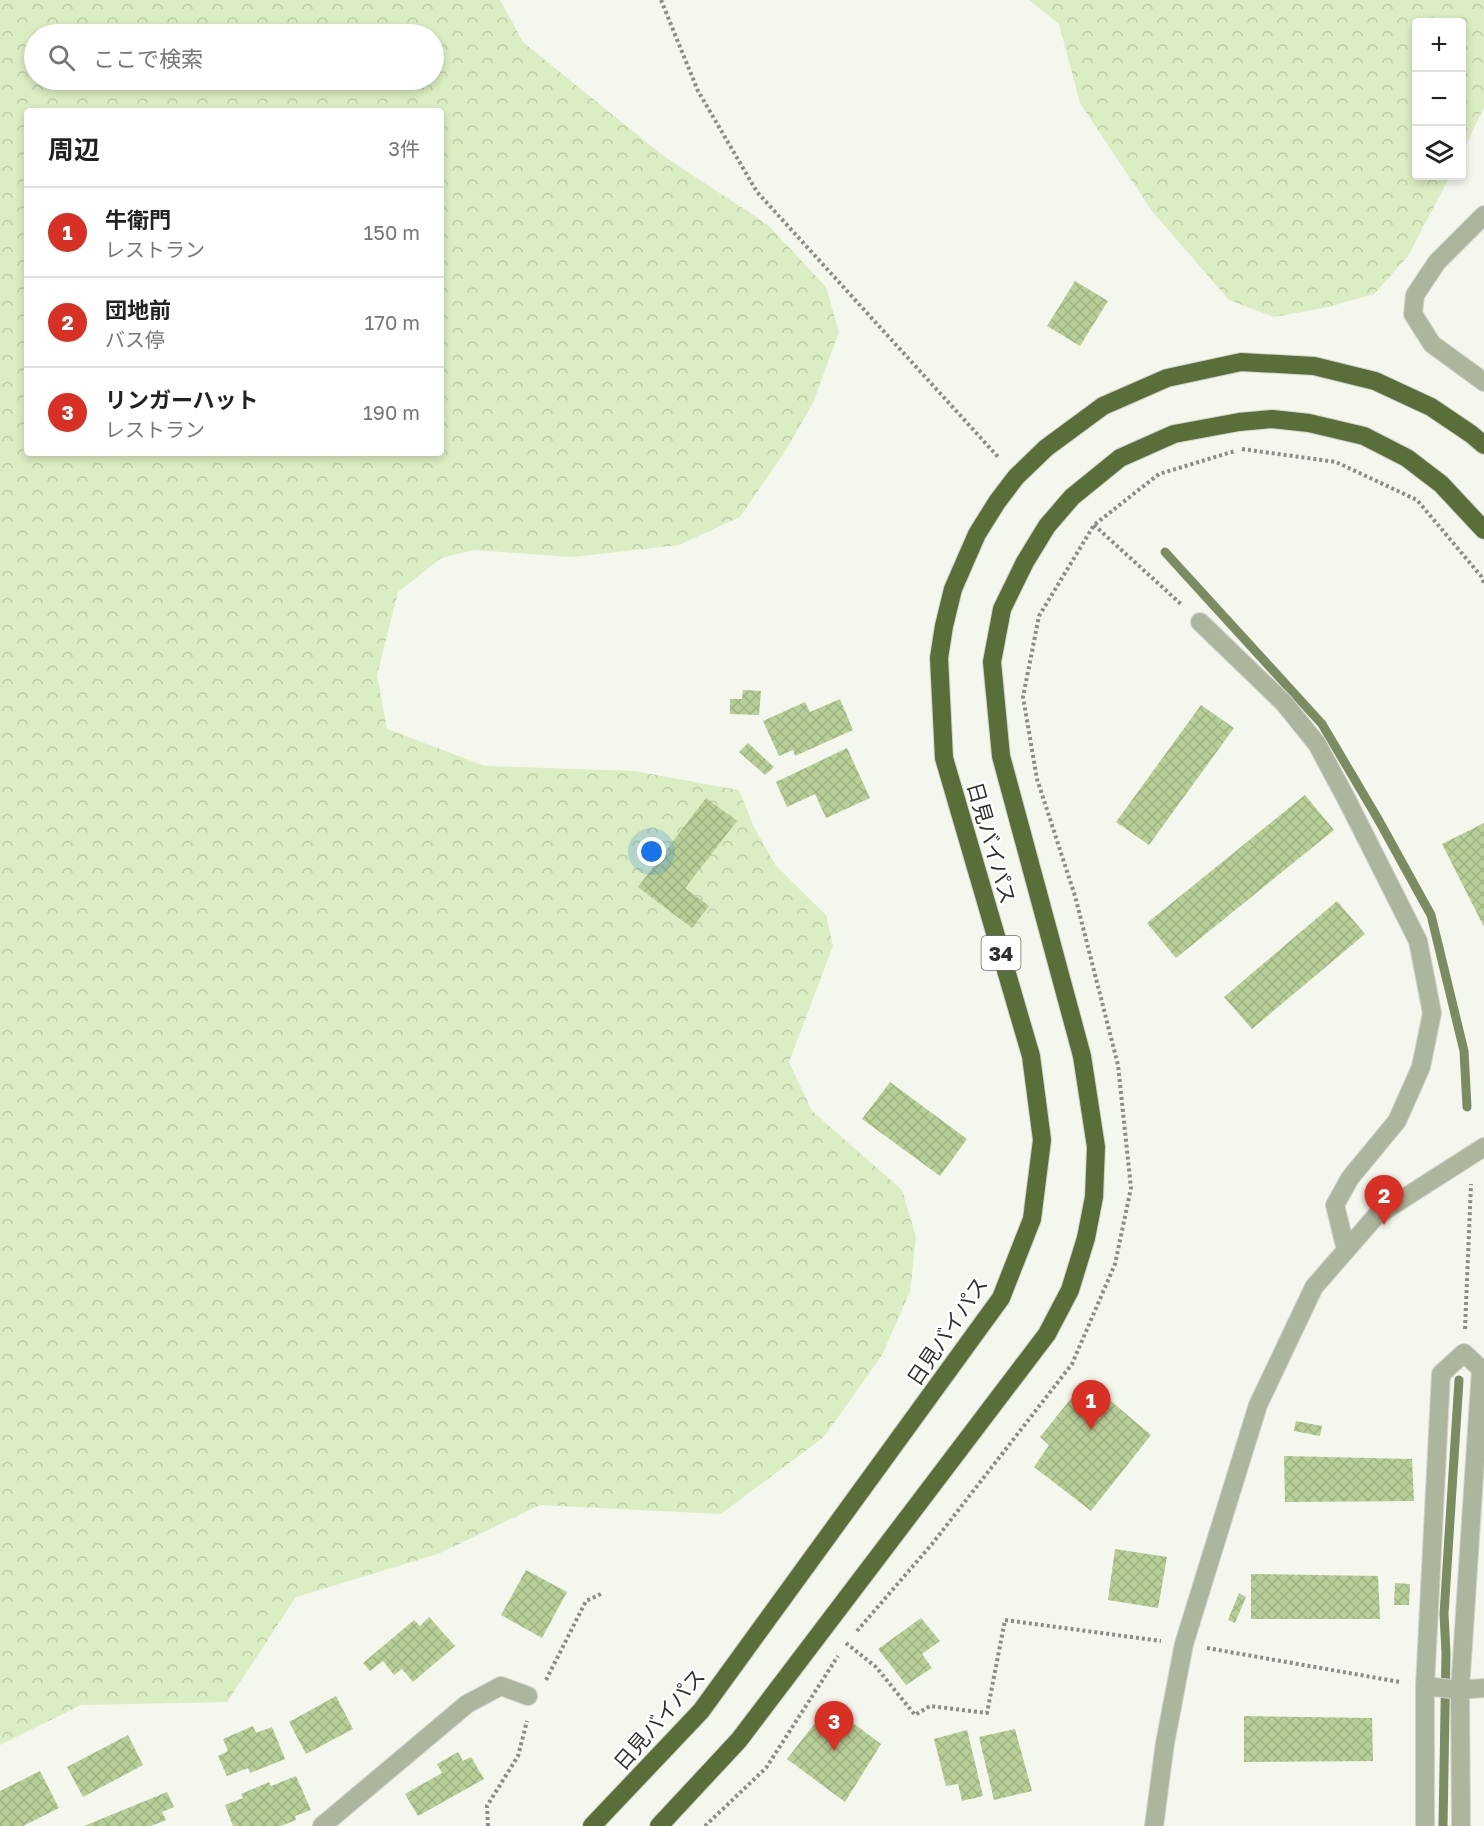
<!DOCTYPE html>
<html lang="ja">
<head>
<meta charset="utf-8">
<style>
  :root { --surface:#fff; --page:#f2f2f2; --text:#222; --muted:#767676; --line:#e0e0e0; --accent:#d93025 }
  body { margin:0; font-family:"Golos Text","Noto Sans JP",sans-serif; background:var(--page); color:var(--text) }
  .controls { position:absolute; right:18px; top:18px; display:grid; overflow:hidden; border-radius:6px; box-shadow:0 3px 9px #0003 }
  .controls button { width:54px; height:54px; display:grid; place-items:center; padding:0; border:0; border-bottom:2px solid var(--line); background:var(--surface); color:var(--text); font:30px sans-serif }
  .you { position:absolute; left:652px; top:852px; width:21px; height:21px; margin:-15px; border:4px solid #fff; border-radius:50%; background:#1a73e8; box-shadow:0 0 0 9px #1a73e833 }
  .badge { display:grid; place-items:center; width:39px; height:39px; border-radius:50%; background:var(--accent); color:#fff; font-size:20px; font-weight:700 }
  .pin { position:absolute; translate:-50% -50px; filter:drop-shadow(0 2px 3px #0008) }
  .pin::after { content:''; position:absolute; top:32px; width:21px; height:18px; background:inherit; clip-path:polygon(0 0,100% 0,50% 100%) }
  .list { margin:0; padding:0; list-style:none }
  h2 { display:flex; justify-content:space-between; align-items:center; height:78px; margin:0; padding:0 24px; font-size:26px }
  h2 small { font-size:20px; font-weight:400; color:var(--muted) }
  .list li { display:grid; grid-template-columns:39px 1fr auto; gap:18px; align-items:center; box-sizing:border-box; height:90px; padding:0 24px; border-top:2px solid var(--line) }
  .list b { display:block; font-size:22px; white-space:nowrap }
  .list p { margin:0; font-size:20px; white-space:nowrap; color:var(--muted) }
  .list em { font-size:20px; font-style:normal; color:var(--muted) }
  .icon { flex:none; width:33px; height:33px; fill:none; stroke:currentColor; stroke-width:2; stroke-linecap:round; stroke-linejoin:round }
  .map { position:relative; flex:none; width:1484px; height:1826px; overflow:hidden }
  .search { position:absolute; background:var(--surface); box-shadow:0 3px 9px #0003; left:24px; top:24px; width:420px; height:66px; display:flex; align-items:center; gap:15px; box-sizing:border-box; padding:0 21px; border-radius:33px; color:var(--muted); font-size:22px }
  .panel { position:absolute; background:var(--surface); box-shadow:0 3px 9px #0003; left:24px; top:108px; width:420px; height:348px; border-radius:6px }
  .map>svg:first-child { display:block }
  .forest { fill:url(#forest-crowns); fill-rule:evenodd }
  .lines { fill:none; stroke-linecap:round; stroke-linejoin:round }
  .stream { stroke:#7b8c63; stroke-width:9 }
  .building { fill:url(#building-cross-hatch) }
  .minor-casing { stroke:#d0d4cb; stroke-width:20 }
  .highway-casing { stroke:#d0d4cb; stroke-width:20 }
  .path { stroke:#8b8e88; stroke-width:4; stroke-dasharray:3 3; stroke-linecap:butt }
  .minor { stroke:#acb69e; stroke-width:18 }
  .highway { stroke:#5a6e39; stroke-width:18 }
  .labels { text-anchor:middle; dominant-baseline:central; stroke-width:5; stroke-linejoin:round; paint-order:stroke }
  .shield { fill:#fff; stroke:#6e706d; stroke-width:1.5 }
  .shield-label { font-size:20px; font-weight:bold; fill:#30322e }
  .street-label { font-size:21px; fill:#30322e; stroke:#fff }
</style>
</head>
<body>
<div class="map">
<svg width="1484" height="1826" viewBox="0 0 1484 1826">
  <defs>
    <pattern id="forest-crowns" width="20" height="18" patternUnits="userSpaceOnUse" patternTransform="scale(1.5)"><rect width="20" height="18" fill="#dbedc2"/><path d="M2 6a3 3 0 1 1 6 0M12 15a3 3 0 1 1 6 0" fill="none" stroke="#bccca7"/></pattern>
    <pattern id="building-cross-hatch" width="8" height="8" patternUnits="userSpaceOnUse" patternTransform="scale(1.5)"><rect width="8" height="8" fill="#b7cf96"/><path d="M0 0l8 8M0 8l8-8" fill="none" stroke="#9eb282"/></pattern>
  </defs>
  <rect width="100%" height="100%" fill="#f3f7ed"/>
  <path class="forest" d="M0 0H500L523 42 662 155 768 225 826 287 839 332 813 403 784 453 740 517 679 545 573 557 474 550 441 558 398 592 377 675 387 729 485 766 634 771 739 790 754 827 776 866 826 915 833 946 789 1062 812 1111 902 1190 916 1237 910 1292 882 1355 824 1437 721 1514 540 1505 438 1554 296 1597 227 1702 81 1705 0 1745ZM34 34H434V80H34ZM27 111H441V453H27Z
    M1029 0H1484V107L1462 154V22H1416V176H1450L1408 256 1374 294 1328 307 1274 317 1229 300 1152 211 1080 103 1059 24Z"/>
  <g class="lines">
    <path class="stream" d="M1165 552 1322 724 1378 819 1431 915 1464 1051 1467 1107
      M1443 1826 1446 1653 1444 1614 1459 1380"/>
  </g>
  <path class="building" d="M1075 281 1108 301 1080 346 1047 326Z
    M743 690 761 691 759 715 730 714V699H742Z
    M840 699 853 730 795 756 793 750 779 756 763 721 805 702 810 712Z
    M1201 705 1234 728 1149 845 1116 822Z
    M748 743 774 767 765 775 739 752Z
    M847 748 870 798 826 818 815 794 787 807 776 782Z
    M1305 795 1334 830 1176 958 1147 923Z
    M706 798 737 821 685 888 709 906 692 928 638 887Z
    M1484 823V927L1442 844Z
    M1337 901 1365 934 1252 1029 1224 997Z
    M890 1082 967 1139 940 1176 862 1119Z
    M1086 1380 1151 1435 1091 1511 1034 1467 1049 1445 1040 1437Z
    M1296 1421 1322 1426 1320 1436 1294 1431Z
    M1284 1456 1412 1459 1414 1501 1285 1502Z
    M1115 1549 1167 1557 1158 1608 1108 1600Z
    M526 1570 567 1592 542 1638 501 1615Z
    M1251 1574 1378 1576 1380 1619H1251Z
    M1395 1583 1410 1584 1409 1605H1394Z
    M1239 1593 1246 1597 1235 1623 1228 1620Z
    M429 1617 455 1646 413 1682 402 1669 394 1675 383 1661 370 1671 363 1663 414 1620 420 1626Z
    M921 1618 940 1641 922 1654 932 1668 906 1685 878 1649Z
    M336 1696 353 1729 306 1754 289 1722Z
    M829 1705 881 1744 845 1802 787 1759Z
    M1244 1716 1372 1718 1373 1761 1244 1762Z
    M253 1726 256 1733 272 1727 285 1759 250 1773 248 1768 227 1776 218 1756 228 1751 223 1739Z
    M1015 1729 1032 1791 994 1800 979 1737Z
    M967 1730 983 1796 962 1801 958 1784 946 1786 934 1739Z
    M128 1735 143 1765 83 1797 67 1767Z
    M458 1752 463 1761 471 1757 484 1779 418 1816 405 1794 442 1773 437 1764Z
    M40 1771 59 1808 23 1826H0V1791Z
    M296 1776 311 1810 295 1816 296 1820 281 1826H233L225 1805 243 1798 241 1794 269 1782 271 1786Z
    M167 1792 174 1807 162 1812 166 1820 151 1826H84Z"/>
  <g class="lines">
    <g class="minor-casing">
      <path id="minor" d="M1484 215 1437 262 1415 295 1413 314 1432 344 1484 382
        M1200 622 1284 703 1317 744 1347 800 1418 941 1432 1013 1421 1067 1397 1121 1350 1178 1335 1205 1346 1250
        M1425 1686 1460 1690 1484 1688
        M322 1826 467 1704 501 1686 528 1696
        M1154 1826 1165 1743 1184 1644 1258 1405 1314 1287 1376 1216 1484 1147
        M1425 1826V1686L1441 1374 1464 1353 1481 1369 1460 1690 1461 1826"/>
    </g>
    <g class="highway-casing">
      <path id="highway" d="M592 1826 701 1711 1001 1298 1032 1219 1042 1140 1031 1056 944 758 939 658 944 626 953 589 977 534 997 502 1016 477 1046 448 1103 406 1167 378 1241 362 1314 366 1375 381 1431 407 1471 434 1484 445
        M659 1826 739 1740 1047 1334 1070 1290 1086 1238 1094 1197 1096 1147 1082 1056 1001 756 992 662 1002 609 1025 562 1047 526 1072 497 1120 458 1174 434 1239 422 1272 419 1309 423 1364 436 1407 458 1441 484 1484 530"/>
    </g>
    <path class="path" d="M661 0 698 91 757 192 999 458
      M1242 449 1336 462 1417 500 1481 576 1484 583
      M1094 525 1182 605
      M1465 1329 1471 1184
      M857 1631 932 1544 1072 1364 1115 1264 1131 1188 1118 1065 1075 896 1037 779 1023 697 1039 616 1094 525 1159 474 1235 451
      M846 1643 876 1667 915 1715 930 1706 987 1713 1005 1620 1161 1641
      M1207 1648 1400 1682
      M546 1680 586 1601 603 1593
      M488 1826 487 1806 518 1756 527 1721
      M705 1826 766 1768 838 1656"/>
    <use href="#minor" class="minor"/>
    <use href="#highway" class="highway"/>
  </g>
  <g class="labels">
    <rect class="shield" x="981.5" y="936" width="39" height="34" rx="4.5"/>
    <g class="shield-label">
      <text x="1001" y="953">34</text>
    </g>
    <g class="street-label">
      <text transform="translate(992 843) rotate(74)">日見バイパス</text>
      <text transform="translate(947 1331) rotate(-56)">日見バイパス</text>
      <text transform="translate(659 1719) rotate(-49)">日見バイパス</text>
    </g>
  </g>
</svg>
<div class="controls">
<button>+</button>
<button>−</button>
<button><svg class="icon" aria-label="layers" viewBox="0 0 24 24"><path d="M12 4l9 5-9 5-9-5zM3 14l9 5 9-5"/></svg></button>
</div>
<div class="you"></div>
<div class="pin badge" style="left:1091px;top:1430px">1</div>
<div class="pin badge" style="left:1384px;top:1225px">2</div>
<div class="pin badge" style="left:834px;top:1751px">3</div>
<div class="search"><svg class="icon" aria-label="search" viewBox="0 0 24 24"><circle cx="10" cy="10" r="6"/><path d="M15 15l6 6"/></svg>ここで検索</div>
<section class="panel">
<h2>周辺<small>3件</small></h2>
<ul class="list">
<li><span class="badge">1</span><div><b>牛衛門</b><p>レストラン</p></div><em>150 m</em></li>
<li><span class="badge">2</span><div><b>団地前</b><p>バス停</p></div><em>170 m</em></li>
<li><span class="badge">3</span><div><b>リンガーハット</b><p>レストラン</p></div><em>190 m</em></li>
</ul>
</section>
</div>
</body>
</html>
